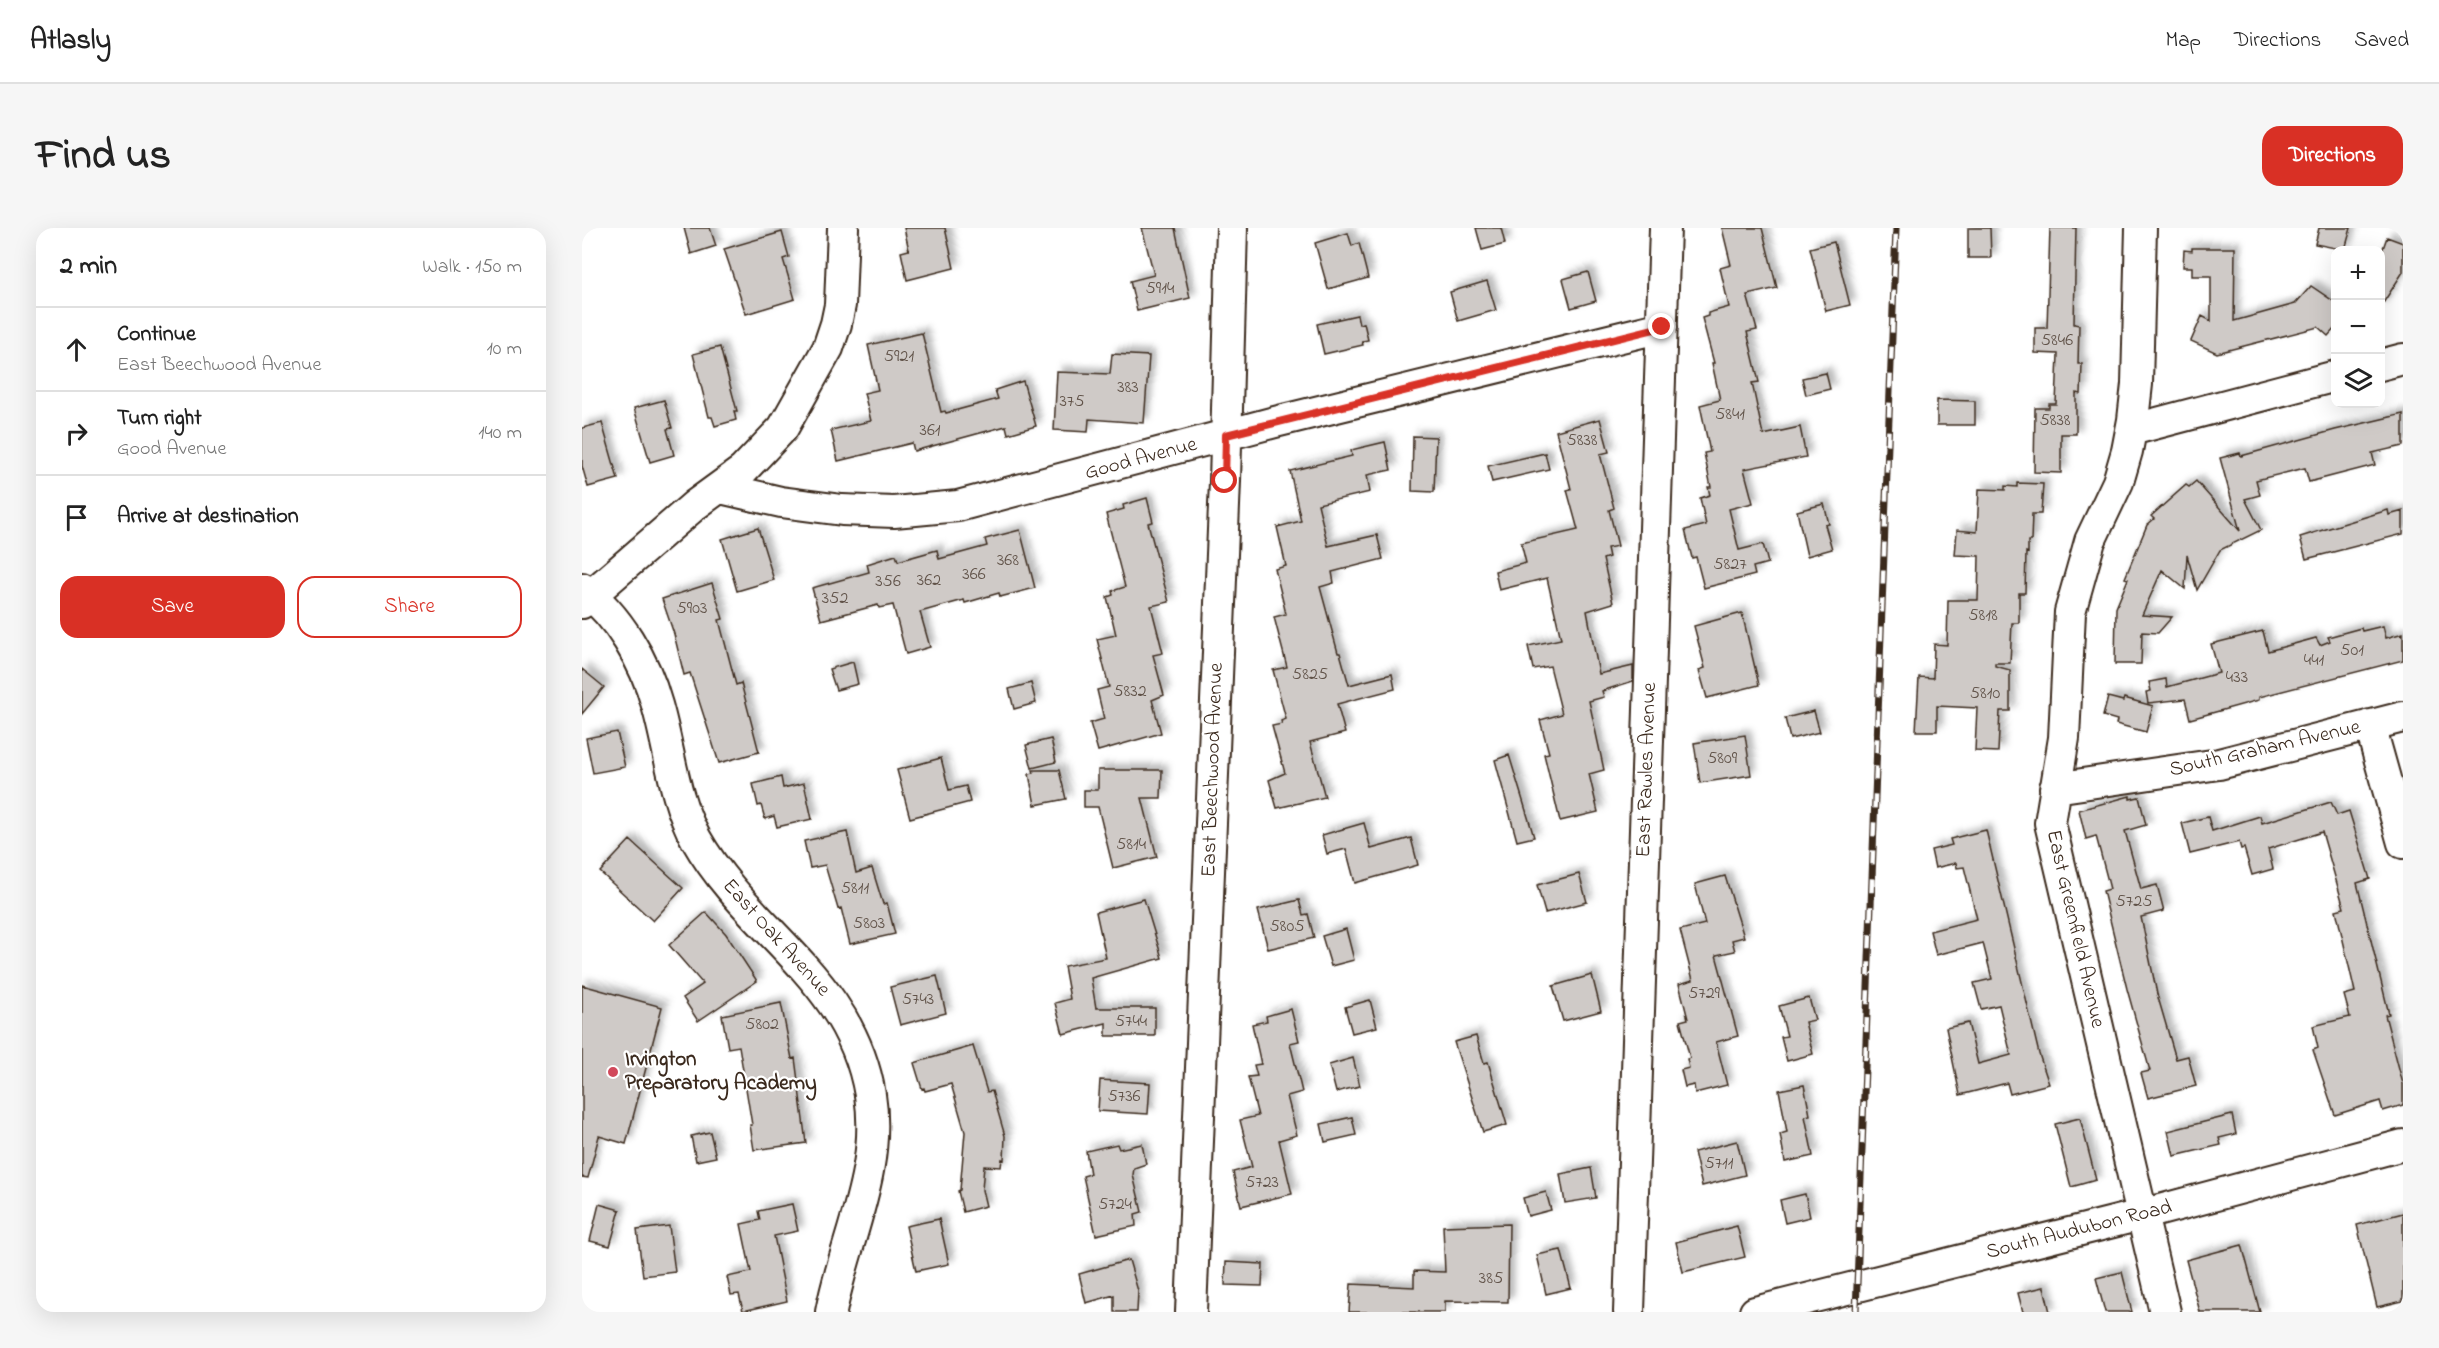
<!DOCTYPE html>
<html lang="en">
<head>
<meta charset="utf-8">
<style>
  :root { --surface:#fff; --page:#f6f6f6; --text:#222; --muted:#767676; --line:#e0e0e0; --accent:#d93025 }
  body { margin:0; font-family:"Indie Flower",sans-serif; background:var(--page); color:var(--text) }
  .controls { position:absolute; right:18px; top:18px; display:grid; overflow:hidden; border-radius:12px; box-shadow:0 6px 24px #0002 }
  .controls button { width:54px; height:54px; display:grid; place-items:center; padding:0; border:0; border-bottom:2px solid var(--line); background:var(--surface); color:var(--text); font:30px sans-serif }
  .stop { position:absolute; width:18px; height:18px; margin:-14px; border:4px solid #d93025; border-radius:50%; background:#fff }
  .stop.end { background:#d93025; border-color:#fff; box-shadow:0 2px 6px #0008 }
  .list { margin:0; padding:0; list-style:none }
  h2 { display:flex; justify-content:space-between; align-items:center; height:78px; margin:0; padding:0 24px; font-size:26px }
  h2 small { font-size:20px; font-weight:400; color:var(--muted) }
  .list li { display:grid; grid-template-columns:39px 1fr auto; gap:18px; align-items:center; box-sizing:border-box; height:84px; padding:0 24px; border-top:2px solid var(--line) }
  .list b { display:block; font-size:22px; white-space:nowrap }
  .list p { margin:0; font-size:20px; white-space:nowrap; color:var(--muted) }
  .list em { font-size:20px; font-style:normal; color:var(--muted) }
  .actions { display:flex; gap:12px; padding:18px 24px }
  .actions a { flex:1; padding:14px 0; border:2px solid var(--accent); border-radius:18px; text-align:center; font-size:21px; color:var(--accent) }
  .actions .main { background:var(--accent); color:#fff }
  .icon { flex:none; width:33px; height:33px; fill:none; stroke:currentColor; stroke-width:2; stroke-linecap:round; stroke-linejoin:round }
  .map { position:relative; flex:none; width:1821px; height:1084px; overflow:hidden; border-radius:18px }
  header { display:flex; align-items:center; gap:36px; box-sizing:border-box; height:84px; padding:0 30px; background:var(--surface); border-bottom:2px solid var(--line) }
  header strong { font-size:28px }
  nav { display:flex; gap:33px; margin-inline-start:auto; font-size:21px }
  .intro { display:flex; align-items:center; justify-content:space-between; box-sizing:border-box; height:144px; padding:0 36px }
  h1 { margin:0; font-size:42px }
  .button { padding:15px 27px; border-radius:18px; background:var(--accent); color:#fff; font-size:21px; font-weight:700 }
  main { display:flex; gap:36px; padding:0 36px }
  aside { flex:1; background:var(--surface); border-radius:18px; box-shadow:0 6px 24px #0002 }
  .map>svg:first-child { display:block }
  .building { fill:#cfcac7; stroke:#3b2a1e; stroke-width:1.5; filter:url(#shadow) }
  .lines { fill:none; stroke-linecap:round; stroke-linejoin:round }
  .minor-casing { stroke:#3b2a1e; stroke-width:34 }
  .minor { stroke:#fff; stroke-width:30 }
  .rail-casing { stroke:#3b2a1e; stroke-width:7 }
  .rail { stroke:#fff; stroke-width:4.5; stroke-dasharray:14; stroke-linecap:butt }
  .route { stroke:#d93025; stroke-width:8 }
  .poi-dot { fill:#d1495b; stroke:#fff; stroke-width:2 }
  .labels { text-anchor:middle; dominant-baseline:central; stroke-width:4.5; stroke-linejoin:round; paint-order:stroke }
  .number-label { font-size:18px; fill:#605248 }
  .street-label { font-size:21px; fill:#3b2a1e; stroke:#fff }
  .poi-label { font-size:21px; font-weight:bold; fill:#3b2a1e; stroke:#fff; text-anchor:start }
</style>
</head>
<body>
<header>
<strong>Atlasly</strong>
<nav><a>Map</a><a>Directions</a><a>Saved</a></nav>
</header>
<div class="intro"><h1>Find us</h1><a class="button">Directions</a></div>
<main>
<aside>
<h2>2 min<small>Walk · 150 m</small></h2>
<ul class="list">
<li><svg class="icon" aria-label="ahead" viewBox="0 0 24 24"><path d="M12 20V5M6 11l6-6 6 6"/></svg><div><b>Continue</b><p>East Beechwood Avenue</p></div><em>10 m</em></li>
<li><svg class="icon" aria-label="right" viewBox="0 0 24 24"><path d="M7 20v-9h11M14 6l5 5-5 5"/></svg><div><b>Turn right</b><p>Good Avenue</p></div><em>140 m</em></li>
<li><svg class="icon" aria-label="arrive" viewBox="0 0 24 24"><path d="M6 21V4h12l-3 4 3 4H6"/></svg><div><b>Arrive at destination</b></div></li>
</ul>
<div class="actions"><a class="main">Save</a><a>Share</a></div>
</aside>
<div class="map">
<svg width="1821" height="1084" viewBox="0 0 1821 1084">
  <defs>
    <filter id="shadow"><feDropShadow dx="5.5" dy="-5.5" stdDeviation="3" flood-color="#0004"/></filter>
  </defs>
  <rect width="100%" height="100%" fill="#fff"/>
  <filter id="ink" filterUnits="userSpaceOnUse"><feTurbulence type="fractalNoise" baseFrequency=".0167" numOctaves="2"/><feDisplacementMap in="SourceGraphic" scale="12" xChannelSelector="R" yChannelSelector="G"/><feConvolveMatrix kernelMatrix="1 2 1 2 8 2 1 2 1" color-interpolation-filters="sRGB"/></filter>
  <g filter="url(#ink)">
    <path class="building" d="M102 0H128L134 18 109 26Z
      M322 0H363L372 40 325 52 319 24 327 22Z
      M560 0H593L608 70 555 83 548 53 572 47Z
      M894 0H919L923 16 900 22Z
      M1140 0H1180L1195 60 1165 67 1175 102 1165 104 1177 154 1170 155 1181 207 1218 199 1224 229 1162 241 1171 275 1147 281 1157 322 1181 316 1186 335 1171 339 1173 347 1122 360 1114 329 1110 330 1103 302 1124 297 1118 270 1128 267 1126 259H1129L1122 225 1128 224 1118 177 1138 172 1130 135H1132L1120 90 1126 88V85L1147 79 1138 40 1149 37Z
      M1386 0H1408L1409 30H1386Z
      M1468 0H1494L1492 96 1497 97 1496 136H1500L1499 166 1494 165V206H1479V245L1452 244 1453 180H1467V176H1474L1476 126 1453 125V100H1465Z
      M1737 0H1769L1763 22 1733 16Z
      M200 4 207 29 201 31 213 71 164 86 142 21Z
      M766 5 770 18 777 15 786 50 746 61 733 15Z
      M1805 9 1821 15V44L1798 80V29Z
      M1252 14 1268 77 1244 83 1228 20Z
      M1610 20H1653L1652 93 1713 76 1729 58 1754 75V99L1746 108 1736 99 1635 125 1609 113 1620 88 1629 93V48H1610V39H1601L1602 22 1610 23Z
      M1006 44 1014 73 989 80 981 51Z
      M905 53 914 82 876 93 868 64Z
      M775 87 777 96 782 95 786 112 780 113 781 117 742 126 735 96Z
      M340 105 359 184 363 183 364 185 416 171 413 162 441 153 454 198 426 206 424 198 332 223 330 215 256 233 249 202 289 193 282 165 296 162 286 117Z
      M138 119 155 183H152L154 192 133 198 130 189H127L111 126Z
      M530 126 567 128 562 195 507 191 506 204 472 202 475 144 528 146Z
      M1244 145 1248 161 1224 167 1220 150Z
      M82 172 90 200 85 201 92 227 68 234 52 180Z
      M1355 172 1393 173V197H1355Z
      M1821 186V218L1790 225 1793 237 1727 254 1723 240 1674 252 1678 267 1663 271 1679 302 1638 322 1615 362 1605 327 1603 361 1580 342 1560 387 1590 389 1576 405 1560 404 1559 436H1533L1534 380 1546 351 1543 350 1565 297 1572 291 1569 288 1604 257 1607 259 1614 253 1658 303 1638 230 1658 225 1659 228 1753 202Z
      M1018 191 1027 224 1018 226 1032 280 1027 282 1036 318 1025 320 1027 329 1021 331 1031 375 1005 383 1017 446 1051 438V453L1020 463 1022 469 1007 473 1022 542 1007 546 1016 584 978 593 962 526 967 525 958 492 980 486 968 438 951 441 946 418 979 411 965 350 917 362 913 343 944 335 939 315 996 302 985 262 989 261 974 203Z
      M20 195 36 251 6 259 0 238V200Z
      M831 208 854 209 852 264 830 263Z
      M803 214 809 242 785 247 788 264 736 276 746 318 795 307 801 331 750 344 752 355 738 359 756 425H758L767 457 810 446 813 461 755 476 763 505 728 514 743 569 695 580 687 552 703 545 690 498 700 496 699 493 704 491 691 442 705 439 692 389 704 386 693 341 704 338 695 299 719 293 708 243 770 228 769 222Z
      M963 225 967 241 910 254 906 238Z
      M1435 255 1461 256 1459 286H1450L1449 313H1446V325L1444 324 1443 365H1437V395H1430L1428 435H1413V438L1428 442V483H1418L1416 524 1393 523 1395 480 1355 478V503H1334L1337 449 1351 450 1352 416 1365 417 1366 372H1396L1397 328 1373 327 1375 302 1395 304 1397 261 1423 262V258L1435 259Z
      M565 270 571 294 566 295 587 374 569 378 581 425 571 427 582 467 570 472 579 505 516 523 508 495 522 491 515 462 527 459 515 411 534 407 525 369 531 367 530 363 543 359 524 286 542 281 541 277Z
      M1242 276 1247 296 1243 297 1250 321 1225 328 1215 283Z
      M1806 282 1807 287 1821 283V306L1724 331 1718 309Z
      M176 300 192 352 155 363 140 311Z
      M438 302 453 360 418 369 417 365 383 375 382 372 338 384 348 419 324 426 311 377 297 380 296 377 239 392 230 360 287 344 285 336 314 327 316 333 355 322 357 331 405 318 403 311Z
      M130 355 141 391 137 392 154 457 159 455 177 524 137 535 108 445 102 447 92 406 80 371Z
      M1160 385 1177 457 1125 470 1117 442 1123 440 1112 398Z
      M1801 398 1804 410 1821 405V432L1677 469V472L1608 491 1603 471 1566 475 1564 464 1569 463 1567 454 1584 451 1585 459 1637 445 1629 416 1681 403 1686 423 1734 410 1738 417 1748 413 1746 409 1779 400 1780 403Z
      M271 434 276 456 254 462 247 441Z
      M0 441 22 459 0 486Z
      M449 455 454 475 432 481 427 461Z
      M1526 469 1541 473 1542 470 1571 478 1564 504 1534 496 1535 492 1521 488Z
      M1232 483 1238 504 1208 511 1203 490Z
      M35 504 43 539 11 545 4 510Z
      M1163 507 1169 547 1118 555 1112 515Z
      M469 511 474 534 450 540 444 517Z
      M927 527 952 609 935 613 913 532Z
      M359 530 367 562 384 558 388 574 328 590 315 542Z
      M451 542H477L484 571 453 577 447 546 452 545Z
      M516 542H580L579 570H560L575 629 531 640 516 579H502V562H516Z
      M199 549 201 560 222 555 230 591 195 599 192 588 183 591 179 577 176 578 171 556Z
      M1548 568V571L1557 569 1564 597 1543 603 1559 661 1575 657 1582 683 1559 689 1575 766 1594 831 1606 828 1614 858 1566 870 1559 845 1568 843 1545 761 1521 663 1528 661 1514 608 1504 611 1497 582Z
      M1749 574 1755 587 1767 583 1788 651 1775 655 1807 786 1803 787 1821 856V877L1801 883 1798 873 1753 887 1731 822 1736 820 1731 798 1768 789 1762 767 1773 764 1754 682 1762 680 1740 604 1686 621 1691 641 1670 647 1662 620 1659 621 1657 614 1608 626 1600 595 1626 589 1630 603 1678 588 1680 595Z
      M782 595 789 621 829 610 836 637 773 655 764 621 745 626 740 607Z
      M1404 602 1457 826 1467 856 1428 866 1425 855 1378 867 1364 800 1386 795 1396 836 1429 827 1417 777 1399 781 1392 755 1410 751 1401 715 1354 727 1348 703 1395 691 1382 639 1375 640 1374 635 1353 640 1349 622 1370 617 1368 611Z
      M265 604 274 645 290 640 301 676 305 675 313 706 268 716 259 680 256 681 243 637 228 640 222 613Z
      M48 612 101 660 71 693 18 644Z
      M997 646 1005 674 963 685 955 657Z
      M1143 648 1162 709 1150 712 1153 723 1134 727 1156 808 1134 814 1145 857 1113 865 1112 857 1103 859 1099 842 1107 840 1105 831 1108 830 1098 793 1106 791 1097 756 1111 752 1098 702 1123 696 1113 656Z
      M562 671 580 730 509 750 514 780H573V808H524V795L481 806 473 775 488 771 482 738 524 730 514 684Z
      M717 672 721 687 726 686 732 710 686 721 676 682Z
      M124 684 144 706 175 753 116 793 101 770 121 756 87 717Z
      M764 701 772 732 749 738 740 708Z
      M1010 747 1019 783 981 793 971 758Z
      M355 748 364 785 318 797 308 759Z
      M0 757 80 779 44 916 17 908 6 950 0 949Z
      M1227 770 1233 792 1223 794 1231 826 1205 833 1199 809 1205 808 1197 778Z
      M788 772 795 799 770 805 763 779Z
      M199 775 210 831 213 830 224 915 172 922 168 897H170L157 818 146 820 140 787Z
      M709 781 717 813 708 815 720 864 705 868 715 907 697 912 710 966 659 978 651 944 670 939 658 892 676 888 666 849 675 848 672 837 679 836 670 796 685 793 684 788Z
      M894 808 902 835 906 834 925 897 901 904 872 814Z
      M391 818 405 864 410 863 423 908 422 932 420 931 419 939 402 938 400 962 404 978 381 984 376 963 378 962 383 904 369 856 343 863 342 860 340 861 332 835Z
      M771 830 778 858 754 864 747 837Z
      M518 852 568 855 566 886 516 883Z
      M1222 857 1228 887 1223 888 1231 928 1203 934 1198 906 1205 904 1197 862Z
      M1650 887 1654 906 1637 910 1639 917 1592 928 1586 903Z
      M770 889 774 907 743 914 739 896Z
      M1498 890 1514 952 1489 959 1473 896Z
      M128 904 134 929 114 933 109 908Z
      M1155 913 1163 947 1120 958 1112 924Z
      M535 916 537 921 560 916 564 936 552 940 551 947 560 984 553 986 554 998 514 1007 501 948 508 946 504 923Z
      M1009 940 1014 970 983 975 978 946Z
      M964 964 969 982 946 988 941 970Z
      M1223 966 1228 989 1203 995 1198 972Z
      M17 976 38 982 28 1018 8 1013Z
      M210 976 216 1003 192 1008 205 1073 161 1083 157 1066 149 1067 145 1049 169 1044 159 996 178 992 176 983Z
      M1821 985V1073L1795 1079 1775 997Z
      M357 991 367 1036 334 1043 324 998Z
      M927 996 926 1074 863 1073V1084H767L769 1056 832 1059V1043L863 1044 861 998Z
      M87 998 93 1044 61 1048 55 1002Z
      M1155 998 1163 1029 1101 1044 1094 1014Z
      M1660 1017 1678 1084H1618L1604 1032Z
      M979 1022 989 1060 964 1066 955 1027Z
      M547 1032 556 1063 555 1084H532V1067L504 1075 497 1046Z
      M644 1034 681 1036 680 1058 643 1057Z
      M1540 1044 1550 1084H1523L1514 1050Z
      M1462 1059 1468 1084H1441L1436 1065Z"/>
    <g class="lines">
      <g class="minor-casing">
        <path id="minor" d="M1559 0 1555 156 1551 192 1545 223 1536 254 1508 313 1488 384 1482 510 1468 595 1583 1084
          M1798 137 1821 131
          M1549 202 1754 148
          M138 260 199 274 260 282 312 284 376 278 693 194 1080 99
          M0 360C36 387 63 433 75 477 88 522 91 569 114 611 167 705 269 750 288 867 300 943 263 1011 249 1084
          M0 375 113 277 161 242 201 200 246 120 254 96 258 77 261 0
          M1788 497 1821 615
          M1473 560 1637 536 1821 489
          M609 1084 643 253 650 0
          M1047 1084 1083 0
          M1173 1084 1559 987 1821 917"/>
      </g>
      <use href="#minor" class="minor"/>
      <g class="rail-casing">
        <path id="rail" d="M1274 1084 1314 0"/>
      </g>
      <use href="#rail" class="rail"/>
    </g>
  </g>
  <g class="lines" filter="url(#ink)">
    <path class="route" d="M643 253 644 207 1080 99"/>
  </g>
  <circle class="poi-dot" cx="31" cy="844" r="6"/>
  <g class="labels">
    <g class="number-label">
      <text x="578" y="61">5914</text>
      <text x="1475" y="113">5846</text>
      <text x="317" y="129">5921</text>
      <text x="546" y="160">383</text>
      <text x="490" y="174">375</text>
      <text x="1148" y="187">5841</text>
      <text x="1473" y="193">5838</text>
      <text x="348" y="203">361</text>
      <text x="1000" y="213">5838</text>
      <text x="426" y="333">368</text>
      <text x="1148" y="337">5827</text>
      <text x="392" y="347">366</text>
      <text x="347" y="353">362</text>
      <text x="306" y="354">356</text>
      <text x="253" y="371">352</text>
      <text x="110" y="381">5903</text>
      <text x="1401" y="388">5818</text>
      <text x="1770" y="423">501</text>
      <text x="1732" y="433">441</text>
      <text x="728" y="447">5825</text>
      <text x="1655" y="450">433</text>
      <text x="548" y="464">5832</text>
      <text x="1403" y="466">5810</text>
      <text x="1140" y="531">5809</text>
      <text x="549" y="617">5814</text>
      <text x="273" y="661">5811</text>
      <text x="1552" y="674">5725</text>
      <text x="287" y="696">5803</text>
      <text x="705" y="699">5805</text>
      <text x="1122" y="766">5729</text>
      <text x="336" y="772">5743</text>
      <text x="549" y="794">5744</text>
      <text x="180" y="797">5802</text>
      <text x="542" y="869">5736</text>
      <text x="1137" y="936">5711</text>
      <text x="680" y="955">5723</text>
      <text x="533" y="977">5724</text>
      <text x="909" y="1051">385</text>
    </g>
    <g class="street-label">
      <text transform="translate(559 231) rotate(-15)">Good Avenue</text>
      <text transform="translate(1683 521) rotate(-13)">South Graham Avenue</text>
      <text transform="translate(631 542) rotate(-88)">East Beechwood Avenue</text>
      <text transform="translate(1065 542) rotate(-88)">East Rawles Avenue</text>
      <text transform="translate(1493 701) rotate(77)">East Greenfield Avenue</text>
      <text transform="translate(194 710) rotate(48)">East Oak Avenue</text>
      <text transform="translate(1497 1002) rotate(-14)">South Audubon Road</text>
    </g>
    <g class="poi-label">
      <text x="43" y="832">Irvington<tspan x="43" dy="24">Preparatory Academy</tspan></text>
    </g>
  </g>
</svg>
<div class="controls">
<button>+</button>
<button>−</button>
<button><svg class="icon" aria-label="layers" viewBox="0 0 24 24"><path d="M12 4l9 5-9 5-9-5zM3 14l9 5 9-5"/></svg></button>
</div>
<div class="stop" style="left:643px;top:253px"></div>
<div class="stop end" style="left:1080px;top:99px"></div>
</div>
</main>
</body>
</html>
